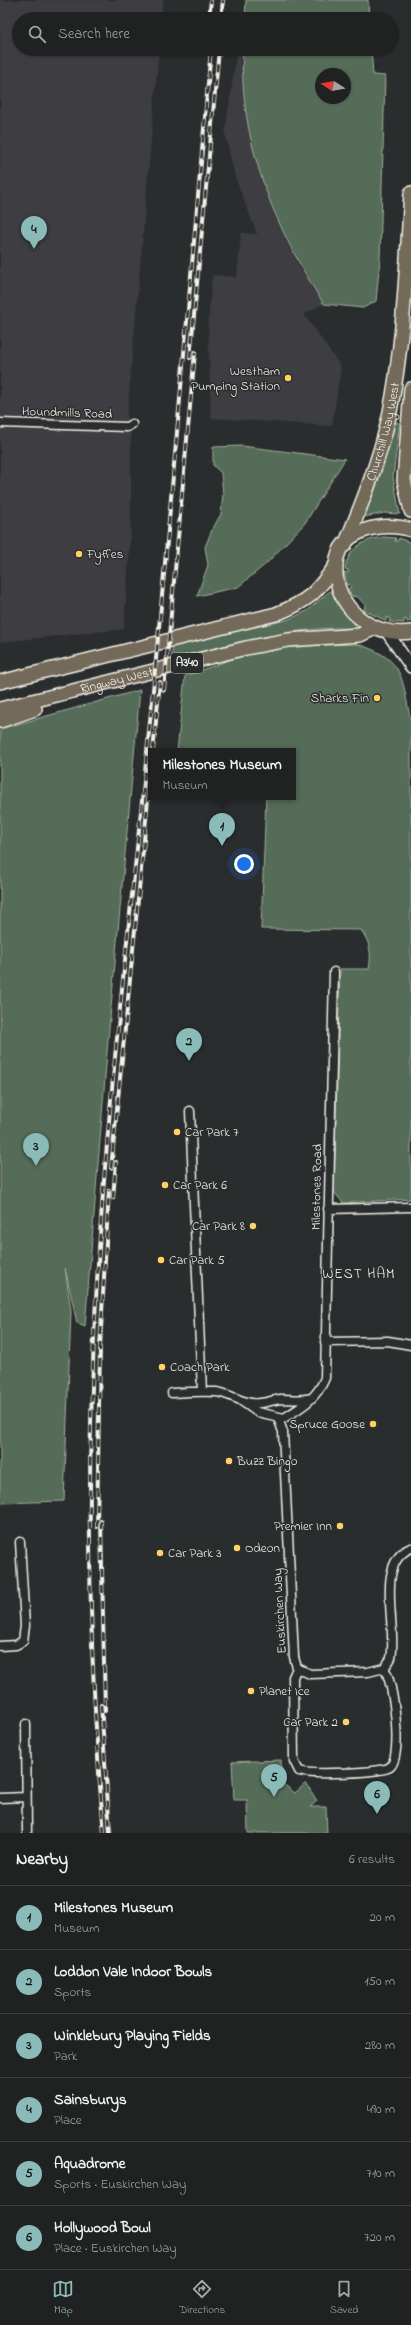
<!DOCTYPE html>
<html lang="en">
<head>
<meta charset="utf-8">
<style>
  :root { --surface:#202222; --page:#2d2f2f; --text:#f1f3f6; --muted:#a2a4a5; --line:#3d3f40; --accent:#8bbbb9 }
  body { margin:0; font-family:"Indie Flower",sans-serif; background:var(--page); color:var(--text) }
  .compass { position:absolute; left:315px; top:68px; width:36px; height:36px; border-radius:50%; background:var(--surface); box-shadow:0 1px 3px #0004; rotate:281deg }
  .you { position:absolute; left:244px; top:864px; width:14px; height:14px; margin:-10px; border:3px solid #fff; border-radius:50%; background:#1a73e8; box-shadow:0 0 0 6px #1a73e833 }
  .badge { display:grid; place-items:center; width:26px; height:26px; border-radius:50%; background:var(--accent); color:#111; font-size:13px; font-weight:700 }
  .pin { position:absolute; translate:-50% -33px; filter:drop-shadow(0 1px 2px #0008) }
  .pin::after { content:''; position:absolute; top:21px; width:14px; height:12px; background:inherit; clip-path:polygon(0 0,100% 0,50% 100%) }
  .popup { position:absolute; left:148px; top:748px; width:148px; height:52px; box-sizing:border-box; display:grid; place-content:center; border-radius:0px; background:var(--surface); filter:drop-shadow(0 1px 3px #0005); font-size:13px; white-space:nowrap; color:var(--muted) }
  .popup b { font-size:15px; color:var(--text) }
  .popup::after { content:''; position:absolute; left:50%; top:100%; margin-left:-8px; border:8px solid transparent; border-top-color:var(--surface) }
  .list { margin:0; padding:0; list-style:none }
  h2 { display:flex; justify-content:space-between; align-items:center; height:52px; margin:0; padding:0 16px; font-size:17px }
  h2 small { font-size:13px; font-weight:400; color:var(--muted) }
  .list li { display:grid; grid-template-columns:26px 1fr auto; gap:12px; align-items:center; box-sizing:border-box; height:64px; padding:0 16px; border-top:1px solid var(--line) }
  .list b { display:block; font-size:15px; white-space:nowrap }
  .list p { margin:0; font-size:13px; white-space:nowrap; color:var(--muted) }
  .list em { font-size:13px; font-style:normal; color:var(--muted) }
  .icon { flex:none; width:22px; height:22px; fill:none; stroke:currentColor; stroke-width:2; stroke-linecap:round; stroke-linejoin:round }
  .map { position:relative; flex:none; width:411px; height:1833px; overflow:hidden }
  .search { position:absolute; background:var(--surface); box-shadow:0 1px 3px #0004; left:12px; right:12px; top:12px; height:44px; display:flex; align-items:center; gap:10px; box-sizing:border-box; padding:0 14px; border-radius:22px; color:var(--muted); font-size:15px }
  .sheet { height:436px; background:var(--surface) }
  nav { display:flex; justify-content:space-around; align-items:center; box-sizing:border-box; height:56px; border-top:1px solid var(--line); background:var(--surface); font-size:11px; color:var(--muted) }
  nav a { display:grid; justify-items:center; gap:2px }
  nav .on { color:var(--accent) }
  .map>svg:first-child { display:block }
  .built { fill:#3c3e43 }
  .green { fill:#546c59; stroke:#a4aea0; fill-rule:evenodd }
  .lines { fill:none; stroke-linecap:round; stroke-linejoin:round }
  .minor-casing { stroke:#f4f1e8; stroke-width:11 }
  .secondary-casing { stroke:#f4f1e8; stroke-width:14 }
  .primary-casing { stroke:#f4f1e8; stroke-width:16 }
  .minor { stroke:#2a2d2e; stroke-width:8 }
  .secondary { stroke:#2a2d2e; stroke-width:11 }
  .primary { stroke:#736b5a; stroke-width:13 }
  .rail-casing { stroke:#f4f1e8; stroke-width:4 }
  .rail { stroke:#2a2d2e; stroke-width:2.5; stroke-dasharray:8; stroke-linecap:butt }
  .poi-dot { fill:#ffd166; stroke:#2a2d2e; stroke-width:1.5 }
  .labels { text-anchor:middle; dominant-baseline:central; stroke-width:3; stroke-linejoin:round; paint-order:stroke }
  .shield { fill:#2a2d2e; stroke:#b7b6b0; stroke-width:1 }
  .shield-label { font-size:12px; font-weight:bold; fill:#f4f1e8 }
  .poi-label { font-size:13px; fill:#f4f1e8; stroke:#2a2d2e; text-anchor:start }
  .street-label { font-size:13px; fill:#f4f1e8; stroke:#2a2d2e }
  .neighbourhood-label { font-size:14px; letter-spacing:1px; fill:#f4f1e8; stroke:#2a2d2e }
</style>
</head>
<body>
<div class="map">
<svg width="411" height="1833" viewBox="0 0 411 1833">
  <rect width="100%" height="100%" fill="#2a2d2e"/>
  <filter id="ink" filterUnits="userSpaceOnUse"><feTurbulence type="fractalNoise" baseFrequency=".025" numOctaves="2"/><feDisplacementMap in="SourceGraphic" scale="8" xChannelSelector="R" yChannelSelector="G"/><feConvolveMatrix kernelMatrix="1 2 1 2 8 2 1 2 1" color-interpolation-filters="sRGB"/></filter>
  <g filter="url(#ink)">
    <path class="built" d="M0 0H163L161 19H19V49H159L127 416 131 434V526L124 629 0 642Z
      M237 49H243L242 75 245 107 261 174 277 220 299 266 324 304 304 314 341 367 332 426 211 418 208 323 212 275 237 277 241 233 257 234 235 177 225 133Z"/>
    <path class="green" d="M246 0H368L369 19H245Z
      M243 49H371L373 75 385 76 380 259 376 301 363 308 324 304C275 229 238 140 243 49ZM321 74H345V98H321Z
      M392 422 400 423 393 477 400 514 384 513 359 518 375 490Z
      M242 446 345 459 305 523 267 563 238 587 197 596 208 565 205 547 212 530 221 514 223 494 221 473 213 465V447Z
      M384 537 396 538 395 541H398L399 538 411 543V621L407 622 406 619 404 620V623L389 622 390 618 387 617 386 621 364 610 365 605 358 597 352 596 348 589 351 587 350 585H347L344 572 348 573V570L345 569C348 548 364 539 384 537Z
      M331 590 339 606 360 629C298 623 230 646 171 662L173 645 287 620 307 611Z
      M357 644C406 659 401 677 411 722V1199L343 1203 334 1192 340 969H369C372 953 370 943 361 930L261 929 266 797H293V751H177L185 676 252 652 286 646Z
      M140 690 108 1040 85 1326 77 1323 65 1268 71 1311 64 1501 0 1503V729Z
      M281 1760 282 1783 295 1793 306 1783 317 1801 310 1807H326L327 1833H248L247 1800H234L232 1762Z"/>
    <g class="lines">
      <g class="minor-casing">
        <path id="minor" d="M0 423 127 427 132 424
          M190 1111 202 1392
          M328 1209 411 1207
          M325 1342 388 1341 411 1345
          M172 1393C186 1392 202 1391 216 1392 228 1393 238 1401 251 1403 262 1405 271 1400 281 1399 291 1399 300 1401 311 1398
          M240 1400 257 1412 284 1418C302 1407 317 1398 325 1378L334 972
          M278 1418 283 1432 294 1657 297 1668 293 1677 294 1761 299 1771C309 1775 383 1773 390 1767 403 1756 394 1682 384 1668
          M0 1646 16 1645 23 1641 25 1626 20 1542
          M297 1668 310 1674 368 1672 384 1668C386 1665 390 1661 391 1658 398 1628 374 1562 411 1548
          M26 1724 27 1833
          M0 1798 26 1797"/>
      </g>
      <g class="secondary-casing">
        <path id="secondary" d="M387 632 411 667"/>
      </g>
      <g class="primary-casing">
        <g id="primary">
          <path d="M411 389 404 480 411 511"/>
          <path d="M411 530C384 521 338 529 336 565 333 606 371 638 411 632"/>
          <path id="s1" d="M345 545C362 504 379 461 389 417 404 344 406 268 411 193"/>
          <path d="M0 682 276 614C309 601 316 593 336 565"/>
          <path id="s2" d="M0 709 246 648 288 640 360 635 375 628"/>
          <path d="M0 721 35 709"/>
        </g>
      </g>
      <use href="#minor" class="minor"/>
      <use href="#secondary" class="secondary"/>
      <use href="#primary" class="primary"/>
      <g class="rail-casing">
        <path id="rail" d="M209 19 211 0
          M221 19 223 0
          M190 358 219 49
          M164 690 195 352
          M153 751 160 682
          M111 1168 151 770
          M113 1198 116 1162
          M101 1521 105 1711
          M97 1527 100 1347 109 1190
          M101 1705 110 1833
          M104 1833C86 1640 86 1443 99 1249 109 1096 127 944 143 792 168 545 189 297 211 49"/>
      </g>
      <use href="#rail" class="rail"/>
    </g>
  </g>
  <g class="poi-dot">
    <circle cx="288" cy="378" r="4"/>
    <circle cx="79" cy="554" r="4"/>
    <circle cx="377" cy="698" r="4"/>
    <circle cx="177" cy="1132" r="4"/>
    <circle cx="165" cy="1185" r="4"/>
    <circle cx="253" cy="1226" r="4"/>
    <circle cx="161" cy="1260" r="4"/>
    <circle cx="162" cy="1367" r="4"/>
    <circle cx="373" cy="1424" r="4"/>
    <circle cx="229" cy="1461" r="4"/>
    <circle cx="340" cy="1526" r="4"/>
    <circle cx="237" cy="1548" r="4"/>
    <circle cx="160" cy="1553" r="4"/>
    <circle cx="251" cy="1691" r="4"/>
    <circle cx="346" cy="1722" r="4"/>
  </g>
  <g class="labels">
    <rect class="shield" x="171" y="653" width="32" height="20" rx="3"/>
    <g class="shield-label">
      <text x="187" y="663">A340</text>
    </g>
    <g class="poi-label">
      <text x="280" y="371" text-anchor="end">Westham<tspan x="280" dy="15">Pumping Station</tspan></text>
      <text x="87" y="554">Fyffes</text>
      <text x="369" y="698" text-anchor="end">Sharks Fin</text>
      <text x="185" y="1132">Car Park 7</text>
      <text x="173" y="1185">Car Park 6</text>
      <text x="245" y="1226" text-anchor="end">Car Park 8</text>
      <text x="169" y="1260">Car Park 5</text>
      <text x="170" y="1367">Coach Park</text>
      <text x="365" y="1424" text-anchor="end">Spruce Goose</text>
      <text x="237" y="1461">Buzz Bingo</text>
      <text x="332" y="1526" text-anchor="end">Premier Inn</text>
      <text x="245" y="1548">Odeon</text>
      <text x="168" y="1553">Car Park 3</text>
      <text x="259" y="1691">Planet Ice</text>
      <text x="338" y="1722" text-anchor="end">Car Park 2</text>
    </g>
    <g class="street-label">
      <text transform="translate(67 413) rotate(2)">Houndmills Road</text>
      <text stroke="none"><textPath href="#s1" startOffset="120">Churchill Way West</textPath></text>
      <text stroke="none"><textPath href="#s2" startOffset="120">Ringway West</textPath></text>
      <text transform="translate(317 1187) rotate(-89)">Milestones Road</text>
      <text transform="translate(280 1611) rotate(-93)">Euskirchen Way</text>
    </g>
    <g class="neighbourhood-label">
      <text x="359" y="1274">WEST HAM</text>
    </g>
  </g>
</svg>
<svg class="compass" viewBox="-18 -18 36 36"><path d="M0-13l5 13h-10z" fill="#e53935"/><path d="M0 13l5-13h-10z" fill="#a2a4a5"/></svg>
<div class="you"></div>
<div class="pin badge" style="left:222px;top:846px">1</div>
<div class="popup"><b>Milestones Museum</b>Museum</div>
<div class="pin badge" style="left:189px;top:1061px">2</div>
<div class="pin badge" style="left:36px;top:1166px">3</div>
<div class="pin badge" style="left:34px;top:249px">4</div>
<div class="pin badge" style="left:274px;top:1797px">5</div>
<div class="pin badge" style="left:377px;top:1814px">6</div>
<div class="search"><svg class="icon" aria-label="search" viewBox="0 0 24 24"><circle cx="10" cy="10" r="6"/><path d="M15 15l6 6"/></svg>Search here</div>
</div>
<section class="sheet">
<h2>Nearby<small>6 results</small></h2>
<ul class="list">
<li><span class="badge">1</span><div><b>Milestones Museum</b><p>Museum</p></div><em>20 m</em></li>
<li><span class="badge">2</span><div><b>Loddon Vale Indoor Bowls</b><p>Sports</p></div><em>150 m</em></li>
<li><span class="badge">3</span><div><b>Winklebury Playing Fields</b><p>Park</p></div><em>280 m</em></li>
<li><span class="badge">4</span><div><b>Sainsburys</b><p>Place</p></div><em>490 m</em></li>
<li><span class="badge">5</span><div><b>Aquadrome</b><p>Sports · Euskirchen Way</p></div><em>710 m</em></li>
<li><span class="badge">6</span><div><b>Hollywood Bowl</b><p>Place · Euskirchen Way</p></div><em>720 m</em></li>
</ul>
</section>
<nav>
<a class="on"><svg class="icon" aria-label="map" viewBox="0 0 24 24"><path d="M3 6l6-2 6 2 6-2v14l-6 2-6-2-6 2zM9 4v14M15 6v14"/></svg>Map</a>
<a><svg class="icon" aria-label="directions" viewBox="0 0 24 24"><path d="M12 3l9 9-9 9-9-9zM9 14v-3h6M13 9l2 2-2 2"/></svg>Directions</a>
<a><svg class="icon" aria-label="saved" viewBox="0 0 24 24"><path d="M7 4h10v16l-5-4-5 4z"/></svg>Saved</a>
</nav>
</body>
</html>
